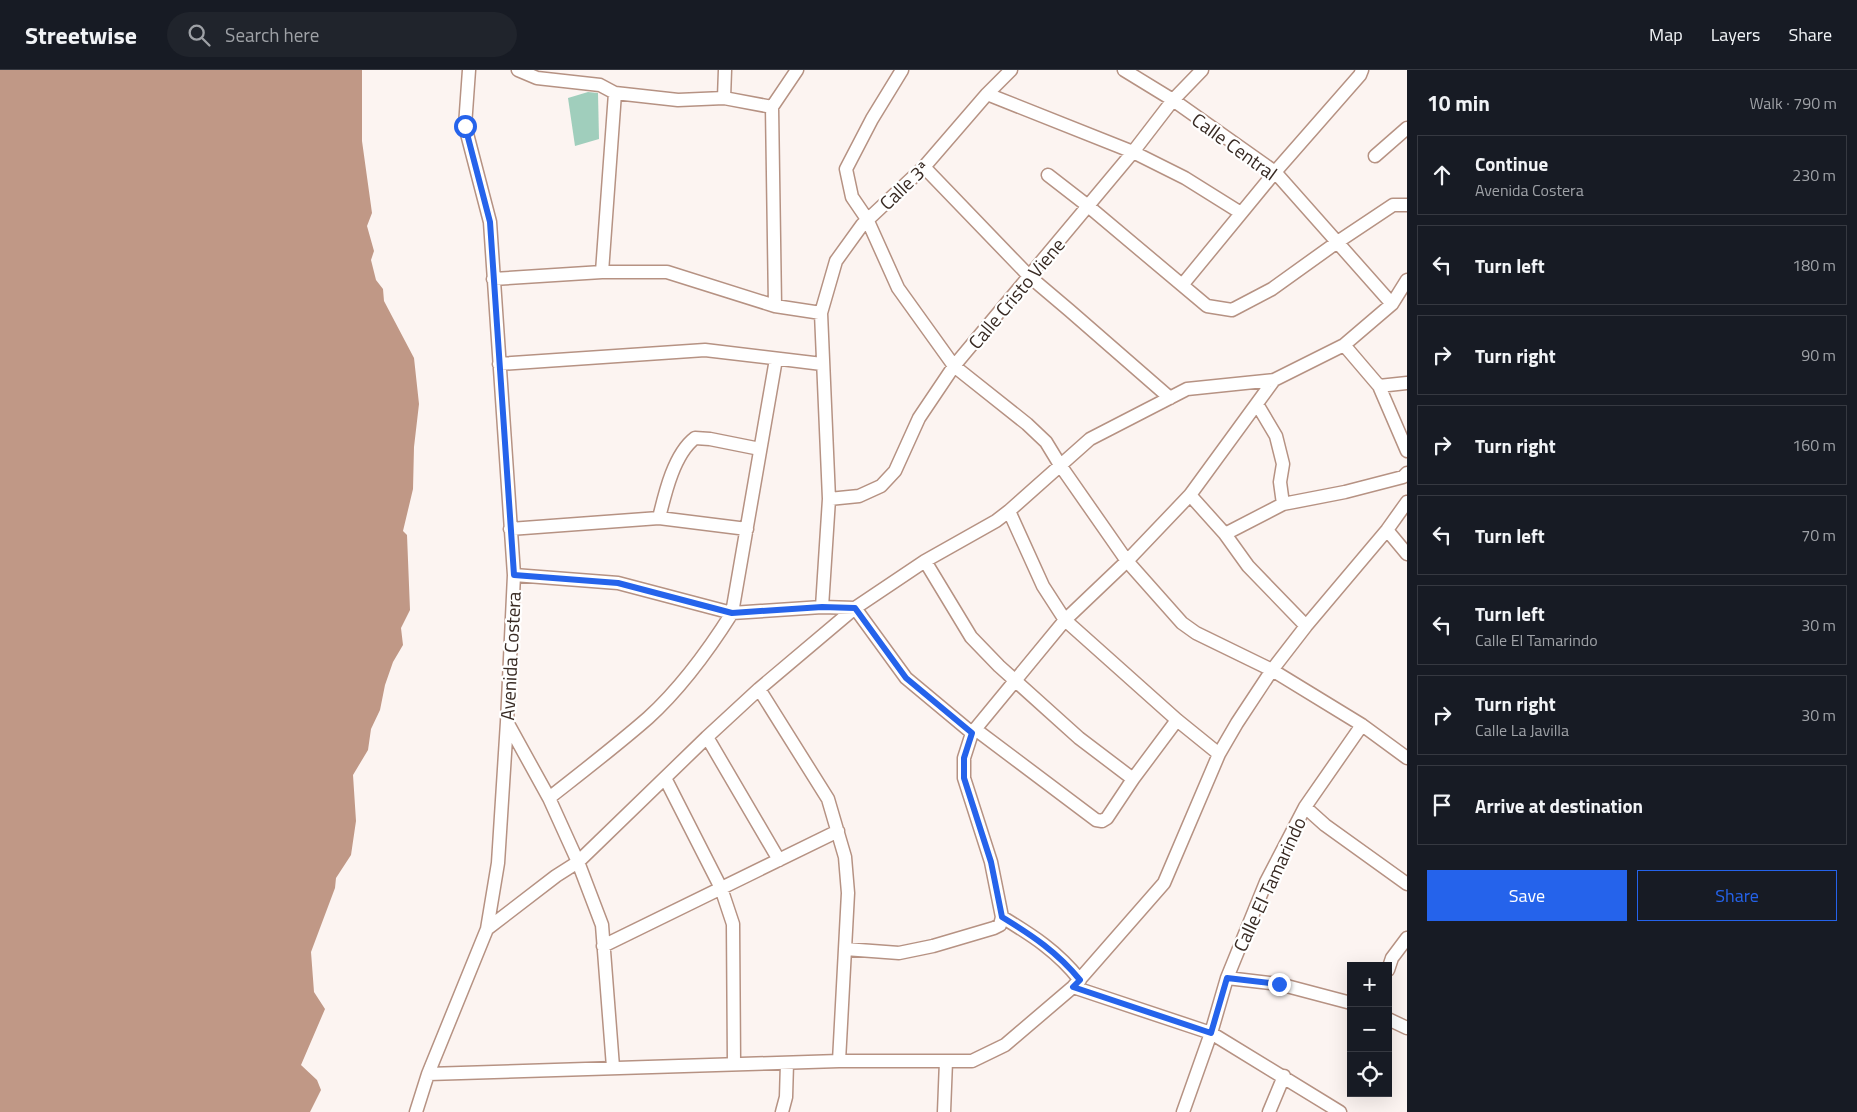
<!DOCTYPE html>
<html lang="en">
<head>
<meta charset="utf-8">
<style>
  :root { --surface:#171b24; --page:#20242c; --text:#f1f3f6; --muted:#9ea1a6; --line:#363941; --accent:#2563eb }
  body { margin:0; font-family:"Titillium Web",sans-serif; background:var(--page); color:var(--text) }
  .controls { position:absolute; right:15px; bottom:15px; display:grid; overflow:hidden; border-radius:0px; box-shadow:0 5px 20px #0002 }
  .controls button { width:45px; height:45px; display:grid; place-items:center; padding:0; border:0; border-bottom:1px solid var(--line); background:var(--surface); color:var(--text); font:25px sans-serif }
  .stop { position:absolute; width:15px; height:15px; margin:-11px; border:4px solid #2563eb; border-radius:50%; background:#fff }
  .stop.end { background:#2563eb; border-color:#fff; box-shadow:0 1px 5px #0008 }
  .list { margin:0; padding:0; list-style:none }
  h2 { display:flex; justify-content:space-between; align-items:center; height:65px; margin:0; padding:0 20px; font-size:21px }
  h2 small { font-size:16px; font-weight:400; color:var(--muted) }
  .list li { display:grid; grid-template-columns:32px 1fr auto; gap:15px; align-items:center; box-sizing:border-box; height:80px; margin:0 10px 10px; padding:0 10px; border:1px solid var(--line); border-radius:0px }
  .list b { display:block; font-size:19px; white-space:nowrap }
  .list p { margin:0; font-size:16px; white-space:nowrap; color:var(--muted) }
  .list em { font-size:16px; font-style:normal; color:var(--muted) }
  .actions { display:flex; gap:10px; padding:15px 20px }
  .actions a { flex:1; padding:11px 0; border:1px solid var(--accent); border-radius:0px; text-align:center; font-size:18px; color:var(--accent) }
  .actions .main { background:var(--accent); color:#fff }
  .icon { flex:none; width:28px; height:28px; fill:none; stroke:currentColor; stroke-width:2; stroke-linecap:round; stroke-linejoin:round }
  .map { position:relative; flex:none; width:1407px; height:1042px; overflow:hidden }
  header { display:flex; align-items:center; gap:30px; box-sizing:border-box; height:70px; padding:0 25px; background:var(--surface); border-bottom:1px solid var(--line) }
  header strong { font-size:24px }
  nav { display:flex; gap:28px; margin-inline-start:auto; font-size:18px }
  .search { width:350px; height:45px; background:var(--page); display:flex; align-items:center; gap:12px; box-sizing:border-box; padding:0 18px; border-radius:28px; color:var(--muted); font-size:19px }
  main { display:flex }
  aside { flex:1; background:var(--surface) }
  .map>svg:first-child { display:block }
  .water { fill:#c09886 }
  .building { fill:#a0cebc }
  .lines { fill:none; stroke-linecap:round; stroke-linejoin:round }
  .street-casing { stroke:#b69283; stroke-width:15 }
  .street { stroke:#fff; stroke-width:12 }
  .route { stroke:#2563eb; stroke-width:6 }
  .labels { text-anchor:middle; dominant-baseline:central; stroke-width:4.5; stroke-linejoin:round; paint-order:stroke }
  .street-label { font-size:19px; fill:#382a23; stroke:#fff }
</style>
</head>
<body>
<header>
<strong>Streetwise</strong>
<div class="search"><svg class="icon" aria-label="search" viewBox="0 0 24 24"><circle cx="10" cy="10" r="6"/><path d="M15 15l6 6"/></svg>Search here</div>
<nav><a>Map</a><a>Layers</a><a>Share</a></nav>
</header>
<main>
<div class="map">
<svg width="1407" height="1042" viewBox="0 0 1407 1042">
  <rect width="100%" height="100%" fill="#fcf4f1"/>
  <path class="water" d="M0 0H362V71L372 143 367 156 374 181 371 190 376 210 383 219 384 231 414 288 419 334 414 377 413 419 403 461 407 465 410 540 401 558 403 575 393 592 385 615 380 640 371 659 368 680 353 705 356 751 351 785 336 808 335 818 311 882 314 922 325 939 301 995 317 1010 321 1020 310 1042H0Z"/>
  <path class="building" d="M588 22 598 23 599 69 575 76 568 28Z"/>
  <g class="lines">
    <g class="street-casing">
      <path id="street" d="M518 0 537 8 600 15 615 23 678 30 724 28 772 37
        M902 0 872 49 846 99 852 127 867 149 898 218 954 296 1027 354 1046 372 1060 395 1127 491 1182 553 1196 563 1272 600 1362 655 1407 688
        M1124 0 1173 30 1275 102 1392 234
        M987 24 1133 82 1185 108 1241 143
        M724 28 725 0
        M1375 86 1407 58
        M924 97 1030 207 1069 240 1170 328
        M1048 105 1088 136 1207 236 1232 240 1272 219 1336 173 1393 135H1407
        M602 202 615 23
        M493 209 602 202H667L775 236 821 243
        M1183 214 1275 102 1360 5 1362 0
        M775 236 772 37 797 0
        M1344 275 1379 316 1407 381
        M499 294 705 280 822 294
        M1379 316 1407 313
        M1257 334 1276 366 1283 394 1280 412 1283 434
        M1190 425 1225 464 1248 496 1306 556
        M829 429 859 426 881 416 895 401 919 348 954 296 1133 82 1173 30 1202 0
        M1009 441 1043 516 1065 550 1177 650 1219 684
        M659 448C665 423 674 384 695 368L710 369 760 379
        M510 459 659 448 747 459
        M1387 460 1407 484
        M1225 464 1283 434 1345 422 1403 407 1407 403
        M925 491 971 567 999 596 1079 668 1133 709
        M514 505 618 513 732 543 822 537 855 538 906 608 972 663
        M822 537 829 429 821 243 836 191 862 155 924 97 987 24 1011 0
        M759 619 828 729 845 787 848 823 839 991
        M507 652 549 728 578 792 602 855 613 997
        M975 659 1096 750 1102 751 1107 748 1133 709 1177 650
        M707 667 779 790
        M665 708 721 818 733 854 734 993
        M549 728C582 702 616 676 648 648 681 618 708 581 732 543L776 289
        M1305 737 1325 755 1407 814
        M1002 847C1033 866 1057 881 1080 910
        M487 859 556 806 578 792 707 667 759 619 855 538 925 491 996 451 1009 441 1090 369 1187 319 1274 310 1344 275 1392 234 1407 210
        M603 876 838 761
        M845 879 899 883 933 876 994 858 1000 855 1002 847 991 792 964 708V688L972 663 1065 550 1127 491 1190 425 1274 310
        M1388 900 1392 888 1407 868
        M1227 908 1279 914 1351 933
        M1073 917 1211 963 1340 1042
        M1388 949 1407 958
        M428 1004 839 991H972L1005 975 1073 917 1164 813 1219 684 1237 653 1272 600 1306 556 1387 460 1407 432
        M416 1042 428 1004 487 859 498 793 507 652 514 505 490 152 465 56 469 0
        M782 1042 786 1027 787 993
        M944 1042 946 991
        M1183 1042 1211 963 1227 908 1266 812 1305 737 1362 655
        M1269 1042 1284 1006"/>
    </g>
    <use href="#street" class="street"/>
  </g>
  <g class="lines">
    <path class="route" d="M465 56 490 152 514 505 618 513 732 543 822 537 855 538 906 608 972 663 964 688V708L991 792 1002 847C1033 866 1057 882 1080 910L1073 917 1211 963 1227 908 1279 914"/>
  </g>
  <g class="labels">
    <g class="street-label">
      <text transform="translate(1235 76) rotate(36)">Calle Central</text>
      <text transform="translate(904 115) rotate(-44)">Calle 3ª</text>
      <text transform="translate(1016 223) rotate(-50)">Calle Cristo Viene</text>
      <text transform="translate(510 586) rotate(-87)">Avenida Costera</text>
      <text transform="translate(1269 814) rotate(-65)">Calle El Tamarindo</text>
    </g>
  </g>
</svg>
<div class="controls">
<button>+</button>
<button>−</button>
<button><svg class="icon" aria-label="locate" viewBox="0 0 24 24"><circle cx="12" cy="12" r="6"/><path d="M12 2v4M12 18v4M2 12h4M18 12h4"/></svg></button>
</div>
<div class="stop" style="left:465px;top:56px"></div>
<div class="stop end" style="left:1279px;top:914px"></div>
</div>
<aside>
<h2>10 min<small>Walk · 790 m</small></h2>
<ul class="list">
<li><svg class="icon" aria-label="ahead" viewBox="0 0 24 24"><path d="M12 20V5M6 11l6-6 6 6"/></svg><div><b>Continue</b><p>Avenida Costera</p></div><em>230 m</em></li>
<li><svg class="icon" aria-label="left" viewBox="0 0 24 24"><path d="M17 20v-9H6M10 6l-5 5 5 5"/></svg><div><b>Turn left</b></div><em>180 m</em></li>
<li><svg class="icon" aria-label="right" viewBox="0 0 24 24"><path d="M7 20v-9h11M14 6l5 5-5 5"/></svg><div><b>Turn right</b></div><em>90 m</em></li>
<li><svg class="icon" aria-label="right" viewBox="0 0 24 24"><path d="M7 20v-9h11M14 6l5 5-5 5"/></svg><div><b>Turn right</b></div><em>160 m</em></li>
<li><svg class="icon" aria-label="left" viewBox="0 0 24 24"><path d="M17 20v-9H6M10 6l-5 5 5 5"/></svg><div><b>Turn left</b></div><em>70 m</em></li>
<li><svg class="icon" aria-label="left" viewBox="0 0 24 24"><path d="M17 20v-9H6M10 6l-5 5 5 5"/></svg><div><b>Turn left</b><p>Calle El Tamarindo</p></div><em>30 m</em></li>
<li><svg class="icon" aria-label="right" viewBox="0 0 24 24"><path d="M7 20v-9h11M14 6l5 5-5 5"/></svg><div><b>Turn right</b><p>Calle La Javilla</p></div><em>30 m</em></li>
<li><svg class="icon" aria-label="arrive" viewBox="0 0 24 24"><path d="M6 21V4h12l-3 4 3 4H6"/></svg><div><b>Arrive at destination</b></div></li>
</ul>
<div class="actions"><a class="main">Save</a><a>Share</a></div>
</aside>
</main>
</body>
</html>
